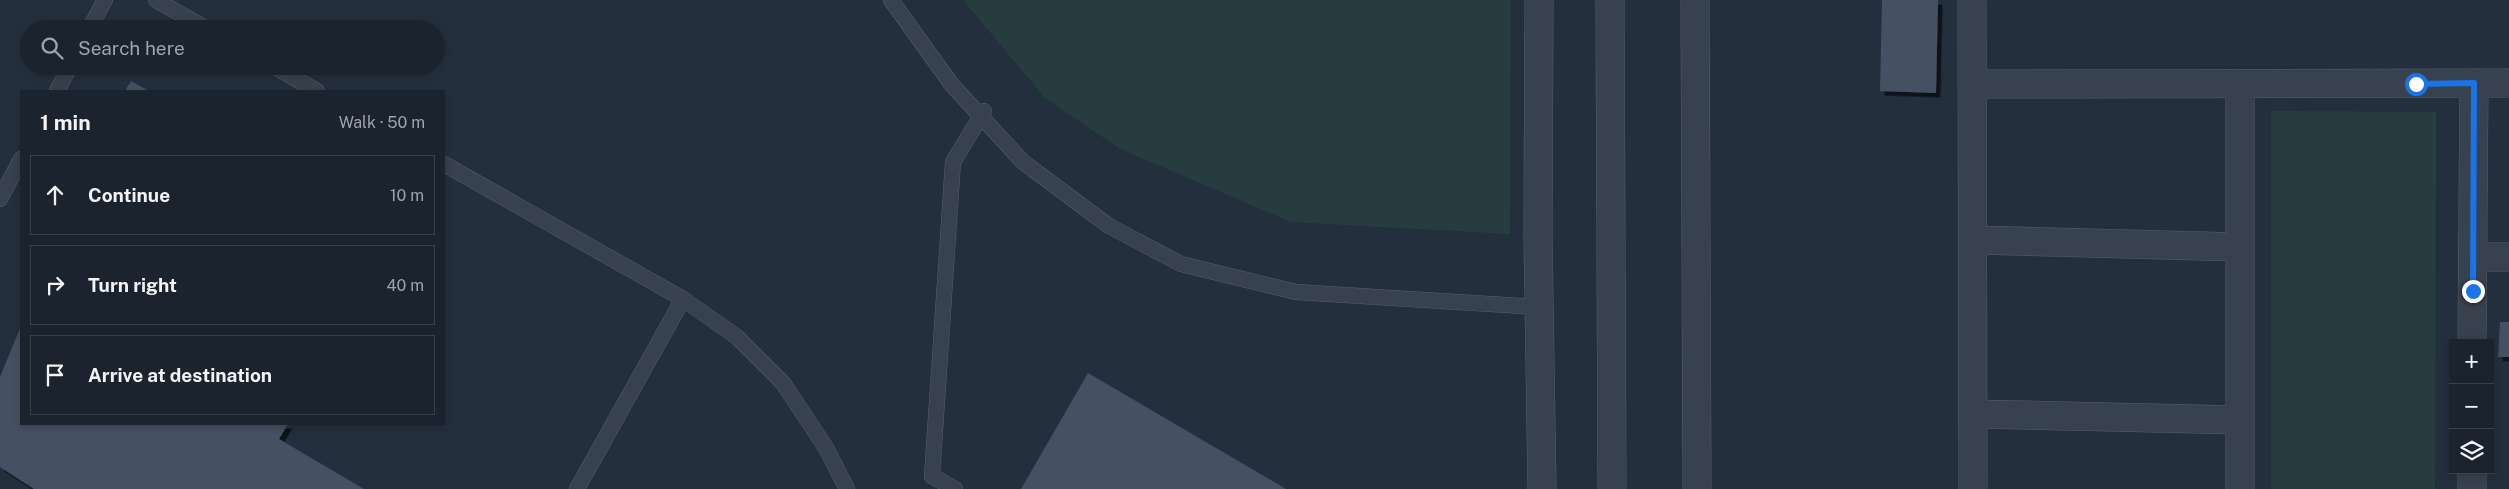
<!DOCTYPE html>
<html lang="en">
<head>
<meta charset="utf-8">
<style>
  :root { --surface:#1b232e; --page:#282f3a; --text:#f1f3f6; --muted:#a0a4aa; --line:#39404a }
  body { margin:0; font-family:"Public Sans",sans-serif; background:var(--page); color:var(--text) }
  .controls { position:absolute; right:15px; bottom:15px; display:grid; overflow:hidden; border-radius:0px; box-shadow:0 2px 8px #0003 }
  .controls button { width:45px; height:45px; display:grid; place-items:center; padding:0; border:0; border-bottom:1px solid var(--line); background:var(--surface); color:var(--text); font:25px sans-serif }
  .stop { position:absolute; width:15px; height:15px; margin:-11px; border:4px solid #1a73e8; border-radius:50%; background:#fff }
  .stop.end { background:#1a73e8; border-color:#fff; box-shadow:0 1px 5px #0008 }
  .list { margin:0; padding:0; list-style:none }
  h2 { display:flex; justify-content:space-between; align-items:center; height:65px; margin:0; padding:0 20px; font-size:21px }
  h2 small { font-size:16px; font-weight:400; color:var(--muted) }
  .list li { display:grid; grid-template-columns:32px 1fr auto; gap:15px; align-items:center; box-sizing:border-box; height:80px; margin:0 10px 10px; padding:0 10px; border:1px solid var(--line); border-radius:0px }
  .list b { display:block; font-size:19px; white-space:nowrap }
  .list em { font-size:16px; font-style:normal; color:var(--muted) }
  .icon { flex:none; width:28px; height:28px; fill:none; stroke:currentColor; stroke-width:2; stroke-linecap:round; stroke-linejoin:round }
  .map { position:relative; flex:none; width:2509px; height:489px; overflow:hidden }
  .search { position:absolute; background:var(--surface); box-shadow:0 2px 8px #0003; left:20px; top:20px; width:425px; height:55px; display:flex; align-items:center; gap:12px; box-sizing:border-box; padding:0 18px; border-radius:28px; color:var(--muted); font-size:19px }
  .panel { position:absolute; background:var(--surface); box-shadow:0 2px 8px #0003; left:20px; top:90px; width:425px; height:335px; border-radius:0px }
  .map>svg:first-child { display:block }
  .green { fill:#263c3f }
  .building { fill:#455162; filter:url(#shadow) }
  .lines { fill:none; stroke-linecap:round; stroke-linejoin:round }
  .service-casing { stroke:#565f6c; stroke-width:16 }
  .minor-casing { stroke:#565f6c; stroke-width:29 }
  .tertiary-casing { stroke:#565f6c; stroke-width:29 }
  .service { stroke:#38414e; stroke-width:15 }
  .minor { stroke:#38414e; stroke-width:28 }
  .tertiary { stroke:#38414e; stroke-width:28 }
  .route { stroke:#1a73e8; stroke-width:6 }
</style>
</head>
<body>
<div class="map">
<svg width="2509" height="489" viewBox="0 0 2509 489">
  <defs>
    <filter id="shadow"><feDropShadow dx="4.5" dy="4.5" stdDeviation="0" flood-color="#0009"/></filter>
  </defs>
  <rect width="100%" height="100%" fill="#242f3e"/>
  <path class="green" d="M963 0H1511L1510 234 1291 222 1120 149 1045 98Z
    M2271 111 2436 112 2435 489H2271Z"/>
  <path class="building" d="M1882 0H1938L1936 93 1880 91Z
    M131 81 149 91H125Z
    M2500 322H2509V357H2498Z
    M21 326V424H288L279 439 364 489H34L0 467V377Z
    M1088 373 1286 489H1021Z"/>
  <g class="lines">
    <g class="service-casing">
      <path id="service" d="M156 0 207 29
        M891 0 952 85 1023 162 1109 226 1181 264 1296 292 1538 307
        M89 29 105 0
        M273 66 317 91
        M57 91 70 66
        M444 164 683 299 737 337 783 383 826 448 847 489
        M0 199 21 159
        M577 489 683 299
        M955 489 932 476 953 162 984 111"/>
    </g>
    <g class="minor-casing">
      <path id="minor" d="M1539 0 1538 236 1542 489
        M1972 4 1973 489
        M1972 84 2509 83
        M2240 84V489
        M1973 240 2240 247
        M2473 257H2509
        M2472 343 2474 83
        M1973 414 2240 420
        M2472 489V470"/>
    </g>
    <g class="tertiary-casing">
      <path id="tertiary" d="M1610 0 1612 489
        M1695 0 1697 489"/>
    </g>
    <use href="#service" class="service"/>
    <use href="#minor" class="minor"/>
    <use href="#tertiary" class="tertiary"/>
  </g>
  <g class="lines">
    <path class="route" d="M2416 84 2474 83 2473 291"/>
  </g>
</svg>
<div class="controls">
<button>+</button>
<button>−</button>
<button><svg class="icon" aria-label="layers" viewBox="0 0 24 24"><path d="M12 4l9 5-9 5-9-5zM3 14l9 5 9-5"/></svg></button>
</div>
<div class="stop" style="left:2416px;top:84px"></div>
<div class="stop end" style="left:2473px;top:291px"></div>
<div class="search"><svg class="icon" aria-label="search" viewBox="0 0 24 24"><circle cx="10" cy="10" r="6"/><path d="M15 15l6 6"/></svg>Search here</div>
<section class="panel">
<h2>1 min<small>Walk · 50 m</small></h2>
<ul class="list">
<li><svg class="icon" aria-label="ahead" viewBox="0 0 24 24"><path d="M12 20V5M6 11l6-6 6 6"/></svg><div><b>Continue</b></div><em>10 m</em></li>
<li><svg class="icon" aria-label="right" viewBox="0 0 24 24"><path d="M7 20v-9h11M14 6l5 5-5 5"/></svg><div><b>Turn right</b></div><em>40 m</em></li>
<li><svg class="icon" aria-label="arrive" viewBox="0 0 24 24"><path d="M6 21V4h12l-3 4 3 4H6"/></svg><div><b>Arrive at destination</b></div></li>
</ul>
</section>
</div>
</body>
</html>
